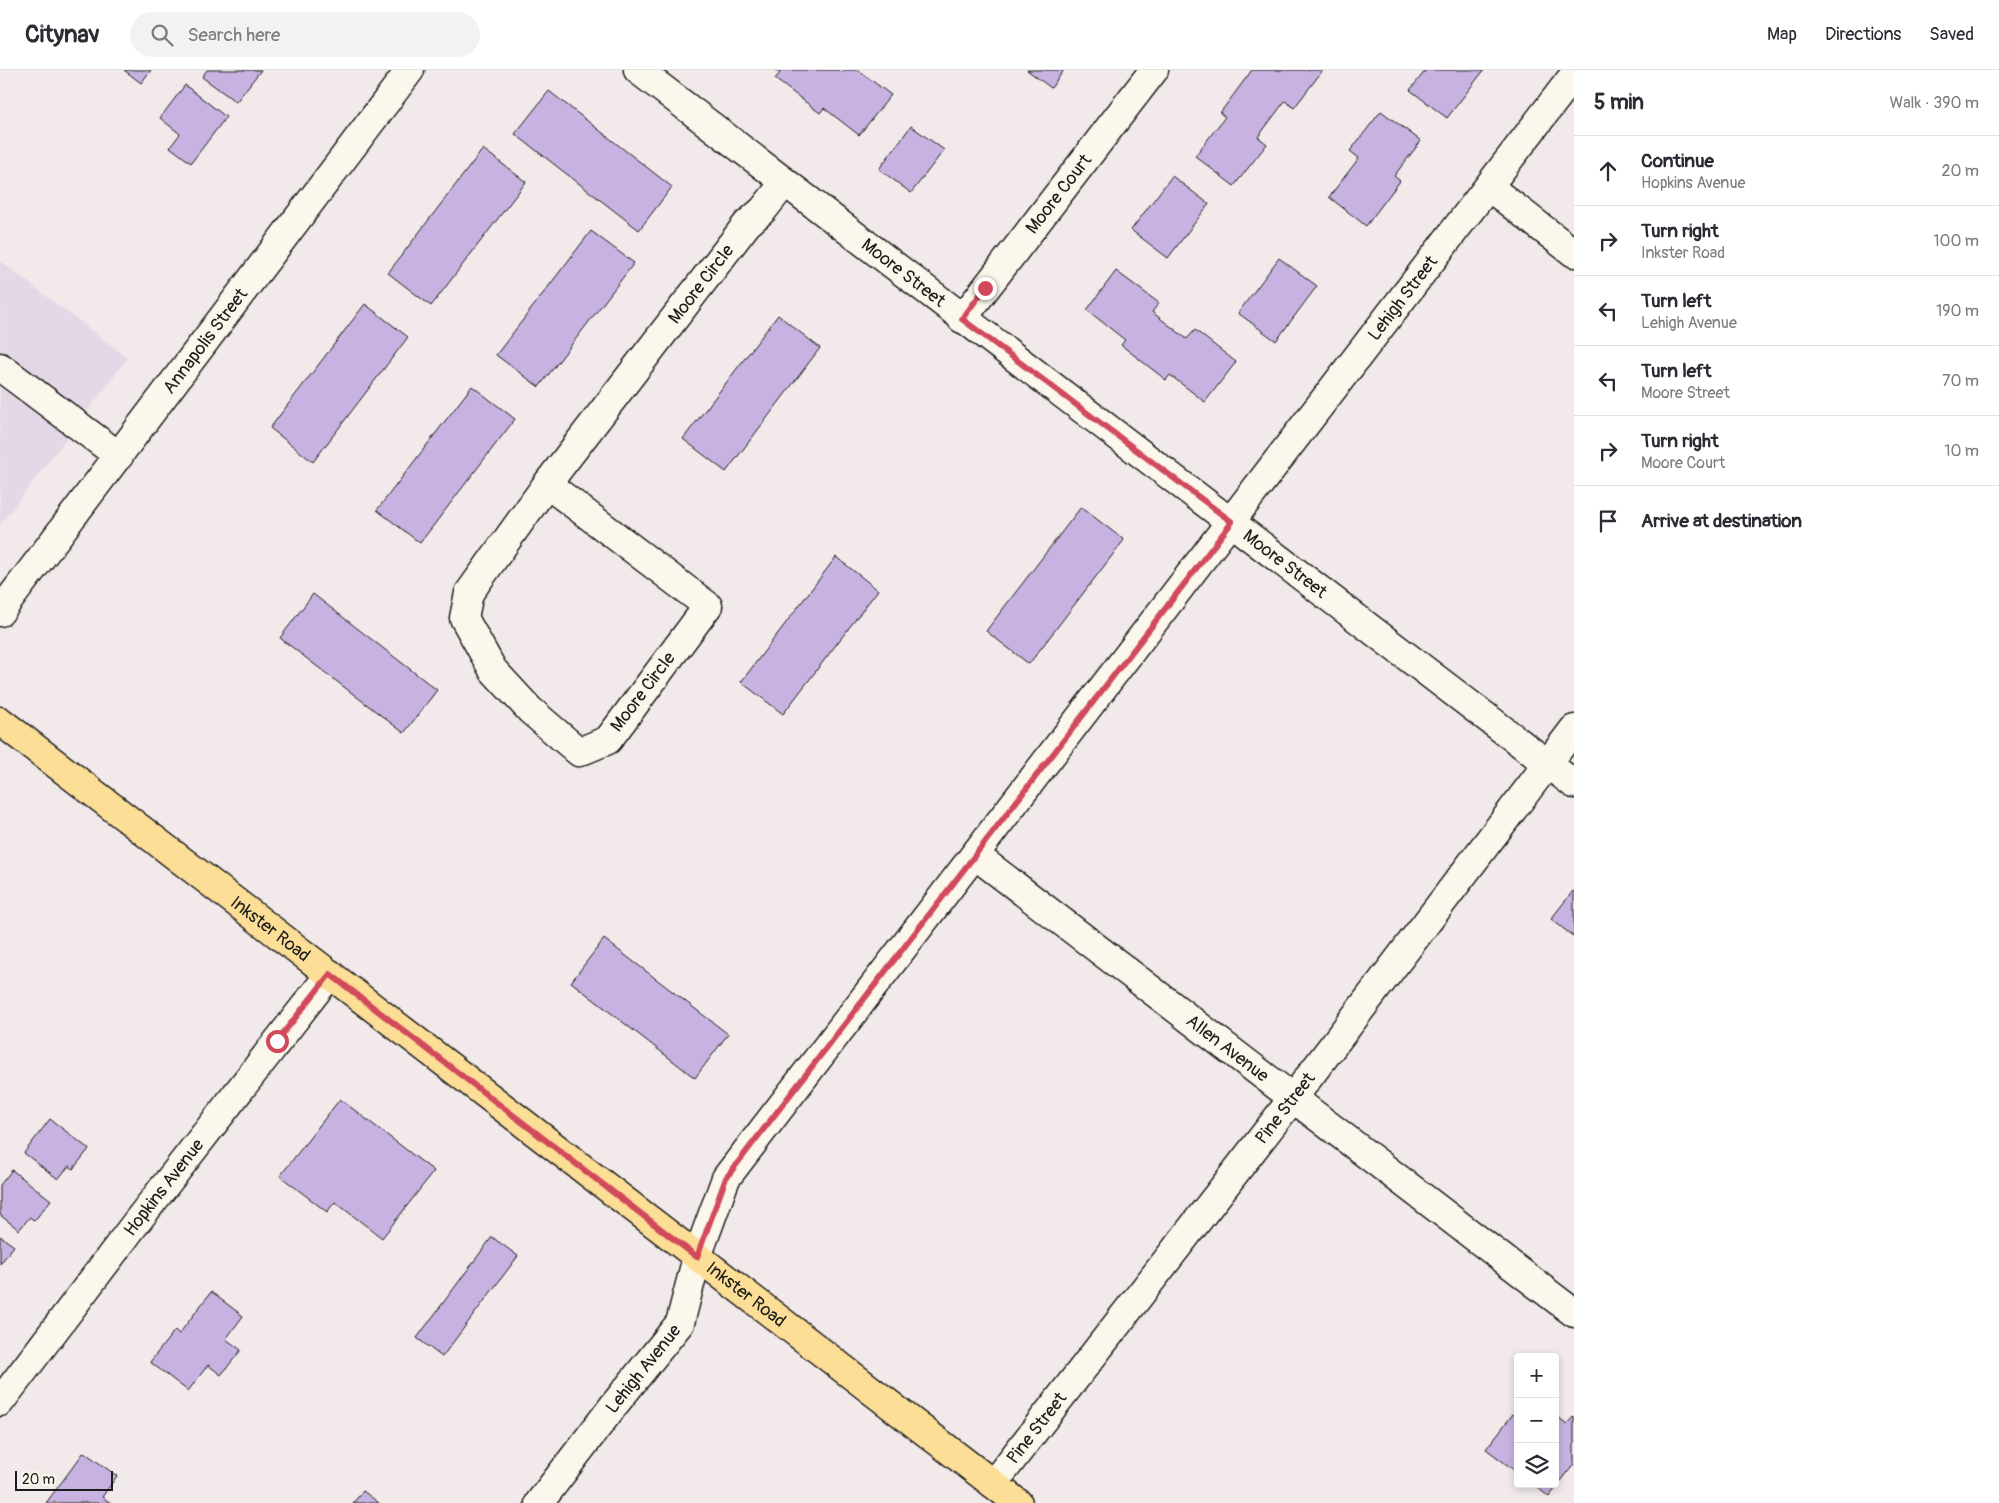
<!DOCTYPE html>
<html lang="en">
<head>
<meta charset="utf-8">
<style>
  :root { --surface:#fff; --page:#f2f2f3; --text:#2b2b33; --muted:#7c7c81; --line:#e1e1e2 }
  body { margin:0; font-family:Pangolin,sans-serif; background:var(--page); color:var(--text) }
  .controls { position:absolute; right:15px; bottom:15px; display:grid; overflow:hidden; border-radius:5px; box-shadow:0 2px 8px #0003 }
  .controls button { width:45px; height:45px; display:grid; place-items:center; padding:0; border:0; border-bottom:1px solid var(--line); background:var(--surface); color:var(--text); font:25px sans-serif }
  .scale { position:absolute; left:15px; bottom:12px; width:98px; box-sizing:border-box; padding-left:5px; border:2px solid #1c1c1c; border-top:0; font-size:14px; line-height:18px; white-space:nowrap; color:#1c1c1c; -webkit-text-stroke:4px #fbf7ec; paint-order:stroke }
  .stop { position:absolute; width:15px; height:15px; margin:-11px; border:4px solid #d1495b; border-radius:50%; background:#fff }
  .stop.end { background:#d1495b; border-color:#fff; box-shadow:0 1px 5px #0008 }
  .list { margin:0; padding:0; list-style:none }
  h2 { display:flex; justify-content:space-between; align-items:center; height:65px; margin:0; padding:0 20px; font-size:21px }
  h2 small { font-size:16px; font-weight:400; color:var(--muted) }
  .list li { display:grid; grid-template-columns:32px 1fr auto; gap:15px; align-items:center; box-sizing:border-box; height:70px; padding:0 20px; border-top:1px solid var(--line) }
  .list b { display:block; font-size:19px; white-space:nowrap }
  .list p { margin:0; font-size:16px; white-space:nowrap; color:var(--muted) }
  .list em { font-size:16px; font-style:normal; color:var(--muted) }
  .icon { flex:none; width:28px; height:28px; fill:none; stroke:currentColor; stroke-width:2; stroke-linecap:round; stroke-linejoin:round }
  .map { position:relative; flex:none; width:1574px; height:1433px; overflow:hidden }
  header { display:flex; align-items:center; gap:30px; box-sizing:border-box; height:70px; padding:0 25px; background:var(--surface); border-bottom:1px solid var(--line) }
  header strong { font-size:24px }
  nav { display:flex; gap:28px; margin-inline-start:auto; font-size:18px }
  .search { width:350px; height:45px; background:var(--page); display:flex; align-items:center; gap:12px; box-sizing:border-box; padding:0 18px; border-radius:28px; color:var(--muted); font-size:19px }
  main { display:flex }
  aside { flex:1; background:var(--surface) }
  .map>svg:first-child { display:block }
  .built { fill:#e4d8e7 }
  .building { fill:#c7b2e1; stroke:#1c1c1c }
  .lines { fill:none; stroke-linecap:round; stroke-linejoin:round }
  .minor-casing { stroke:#1c1c1c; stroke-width:31 }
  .major-casing { stroke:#1c1c1c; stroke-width:31 }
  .minor { stroke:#fbf7ec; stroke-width:28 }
  .major { stroke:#fcde96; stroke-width:28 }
  .route { stroke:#d1495b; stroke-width:6 }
  .labels { text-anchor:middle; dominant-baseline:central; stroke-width:4.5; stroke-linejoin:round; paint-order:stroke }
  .street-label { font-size:18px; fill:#1c1c1c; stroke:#fbf7ec }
</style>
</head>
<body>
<header>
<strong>Citynav</strong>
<div class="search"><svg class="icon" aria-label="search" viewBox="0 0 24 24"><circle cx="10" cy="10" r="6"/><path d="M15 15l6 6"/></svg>Search here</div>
<nav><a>Map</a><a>Directions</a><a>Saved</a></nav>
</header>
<main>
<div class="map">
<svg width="1574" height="1433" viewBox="0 0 1574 1433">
  <rect width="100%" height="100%" fill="#f1e9ea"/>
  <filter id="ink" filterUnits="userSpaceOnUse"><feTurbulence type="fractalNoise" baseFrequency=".02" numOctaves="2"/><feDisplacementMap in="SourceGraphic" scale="10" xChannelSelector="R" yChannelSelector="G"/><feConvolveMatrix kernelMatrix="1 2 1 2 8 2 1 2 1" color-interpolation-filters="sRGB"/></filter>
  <g filter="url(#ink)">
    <path class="built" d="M0 191 128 288 0 455Z"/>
    <path class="building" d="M124 0H151L141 13Z
      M207 0H261L236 32 202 7Z
      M775 0H838L841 3 844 0H858L891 25 859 65 824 38 820 43 775 9 780 3Z
      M1027 0H1064L1051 18Z
      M1252 0H1323L1294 38 1285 31 1258 67 1267 74 1234 116 1195 86 1225 47 1220 43Z
      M1426 0H1484L1447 48 1410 20Z
      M185 15 226 47 191 93 170 77 180 64 160 48Z
      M549 21 672 117 639 160 515 64Z
      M1381 41 1421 71 1394 106 1400 111 1366 156 1329 127 1359 88 1350 81Z
      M911 56 944 80 911 123 879 99Z
      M483 79 526 112 431 236 388 203Z
      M1172 106 1209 134 1168 188 1131 160Z
      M591 161 634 193 539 317 496 285Z
      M1279 188 1317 216 1276 271 1238 243Z
      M1116 201 1159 233 1152 242 1187 269 1195 260 1236 292 1205 332 1170 305 1166 310 1121 275 1125 270 1087 240Z
      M365 234 408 267 313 392 270 358Z
      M778 245 820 278 726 402 683 369Z
      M472 316 515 349 420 473 377 440Z
      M1081 437 1124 470 1029 594 986 561Z
      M836 487 878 520 783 644 741 612Z
      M313 524 437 620 404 663 280 568Z
      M1573 821 1574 822V867L1551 849Z
      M604 869 728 964 695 1008 571 912Z
      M340 1029 434 1101 382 1168 335 1132 327 1142 280 1106Z
      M50 1049 89 1079 73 1099 69 1096 58 1109 24 1083Z
      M12 1100 51 1130 34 1151 30 1147 19 1160 0 1145V1115Z
      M0 1166 14 1176 0 1194Z
      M492 1167 518 1186 442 1287 417 1268Z
      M211 1222 243 1246 226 1269 241 1280 221 1305 208 1295 188 1321 150 1292 175 1260 179 1264Z
      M1513 1344 1518 1347V1403L1486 1379Z
      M1555 1345 1567 1354 1574 1346V1394L1549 1427 1533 1414H1555Z
      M84 1382 117 1406 102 1427 111 1433H46Z
      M363 1421 379 1433H353Z"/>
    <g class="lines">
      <g class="minor-casing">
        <g id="minor">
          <path id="s1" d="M638 0 1574 714"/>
          <path d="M1489 117 1574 183"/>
          <path id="s2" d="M962 249 1154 0"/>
          <path d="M0 297 119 386"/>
          <path id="s3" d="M547 414 708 536 608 670 579 682 530 640 493 600 464 548 469 523 547 414 747 154 763 140 785 112"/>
          <path id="s4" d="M0 542 410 0"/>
          <path id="s5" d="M975 785 1574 1243"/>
          <path id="s6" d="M0 1332 135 1154 330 904"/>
          <path id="s7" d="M993 1414 1293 1028 1574 659"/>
          <path id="s8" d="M539 1433 614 1335 680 1253 697 1187 726 1108 1574 5"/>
        </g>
      </g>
      <g class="major-casing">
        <g id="major">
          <path id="s9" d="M0 651 1018 1433"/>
        </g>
      </g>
      <use href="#minor" class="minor"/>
      <use href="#major" class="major"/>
    </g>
  </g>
  <g class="lines" filter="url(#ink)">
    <path class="route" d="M277 971 330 904 697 1187 726 1108 1232 452 962 249 985 218"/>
  </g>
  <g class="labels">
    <g class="street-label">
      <text stroke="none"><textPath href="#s2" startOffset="158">Moore Court</textPath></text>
      <text stroke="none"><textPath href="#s1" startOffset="334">Moore Street</textPath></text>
      <text stroke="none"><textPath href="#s3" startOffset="991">Moore Circle</textPath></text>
      <text stroke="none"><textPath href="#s8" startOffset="1491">Lehigh Street</textPath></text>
      <text stroke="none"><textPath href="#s4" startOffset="340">Annapolis Street</textPath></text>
      <text stroke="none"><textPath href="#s1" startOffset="814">Moore Street</textPath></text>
      <text transform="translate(643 622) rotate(-53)">Moore Circle</text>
      <text stroke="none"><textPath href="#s9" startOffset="341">Inkster Road</textPath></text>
      <text stroke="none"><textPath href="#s5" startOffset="318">Allen Avenue</textPath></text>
      <text stroke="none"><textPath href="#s7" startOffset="476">Pine Street</textPath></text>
      <text stroke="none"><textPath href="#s6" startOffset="270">Hopkins Avenue</textPath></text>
      <text stroke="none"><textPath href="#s9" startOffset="941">Inkster Road</textPath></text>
      <text stroke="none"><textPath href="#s8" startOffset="170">Lehigh Avenue</textPath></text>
      <text stroke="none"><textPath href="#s7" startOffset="71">Pine Street</textPath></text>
    </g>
  </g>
</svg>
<div class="controls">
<button>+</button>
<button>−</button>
<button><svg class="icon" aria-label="layers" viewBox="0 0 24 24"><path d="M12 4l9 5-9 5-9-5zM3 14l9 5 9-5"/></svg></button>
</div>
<div class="scale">20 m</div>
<div class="stop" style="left:277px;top:971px"></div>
<div class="stop end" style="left:985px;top:218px"></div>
</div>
<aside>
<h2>5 min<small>Walk · 390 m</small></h2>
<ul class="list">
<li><svg class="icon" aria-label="ahead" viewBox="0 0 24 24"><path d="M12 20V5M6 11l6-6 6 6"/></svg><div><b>Continue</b><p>Hopkins Avenue</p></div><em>20 m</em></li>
<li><svg class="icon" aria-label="right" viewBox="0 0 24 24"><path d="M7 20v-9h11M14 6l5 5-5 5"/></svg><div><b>Turn right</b><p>Inkster Road</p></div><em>100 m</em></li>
<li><svg class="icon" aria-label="left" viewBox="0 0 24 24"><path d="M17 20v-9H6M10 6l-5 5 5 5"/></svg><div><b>Turn left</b><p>Lehigh Avenue</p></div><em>190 m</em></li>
<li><svg class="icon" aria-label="left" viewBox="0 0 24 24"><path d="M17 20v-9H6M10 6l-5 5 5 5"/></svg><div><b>Turn left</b><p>Moore Street</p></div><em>70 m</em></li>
<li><svg class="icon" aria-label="right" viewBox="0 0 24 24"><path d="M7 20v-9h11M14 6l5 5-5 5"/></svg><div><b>Turn right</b><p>Moore Court</p></div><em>10 m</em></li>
<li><svg class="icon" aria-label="arrive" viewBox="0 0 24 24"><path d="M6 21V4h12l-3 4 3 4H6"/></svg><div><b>Arrive at destination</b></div></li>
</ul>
</aside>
</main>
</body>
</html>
